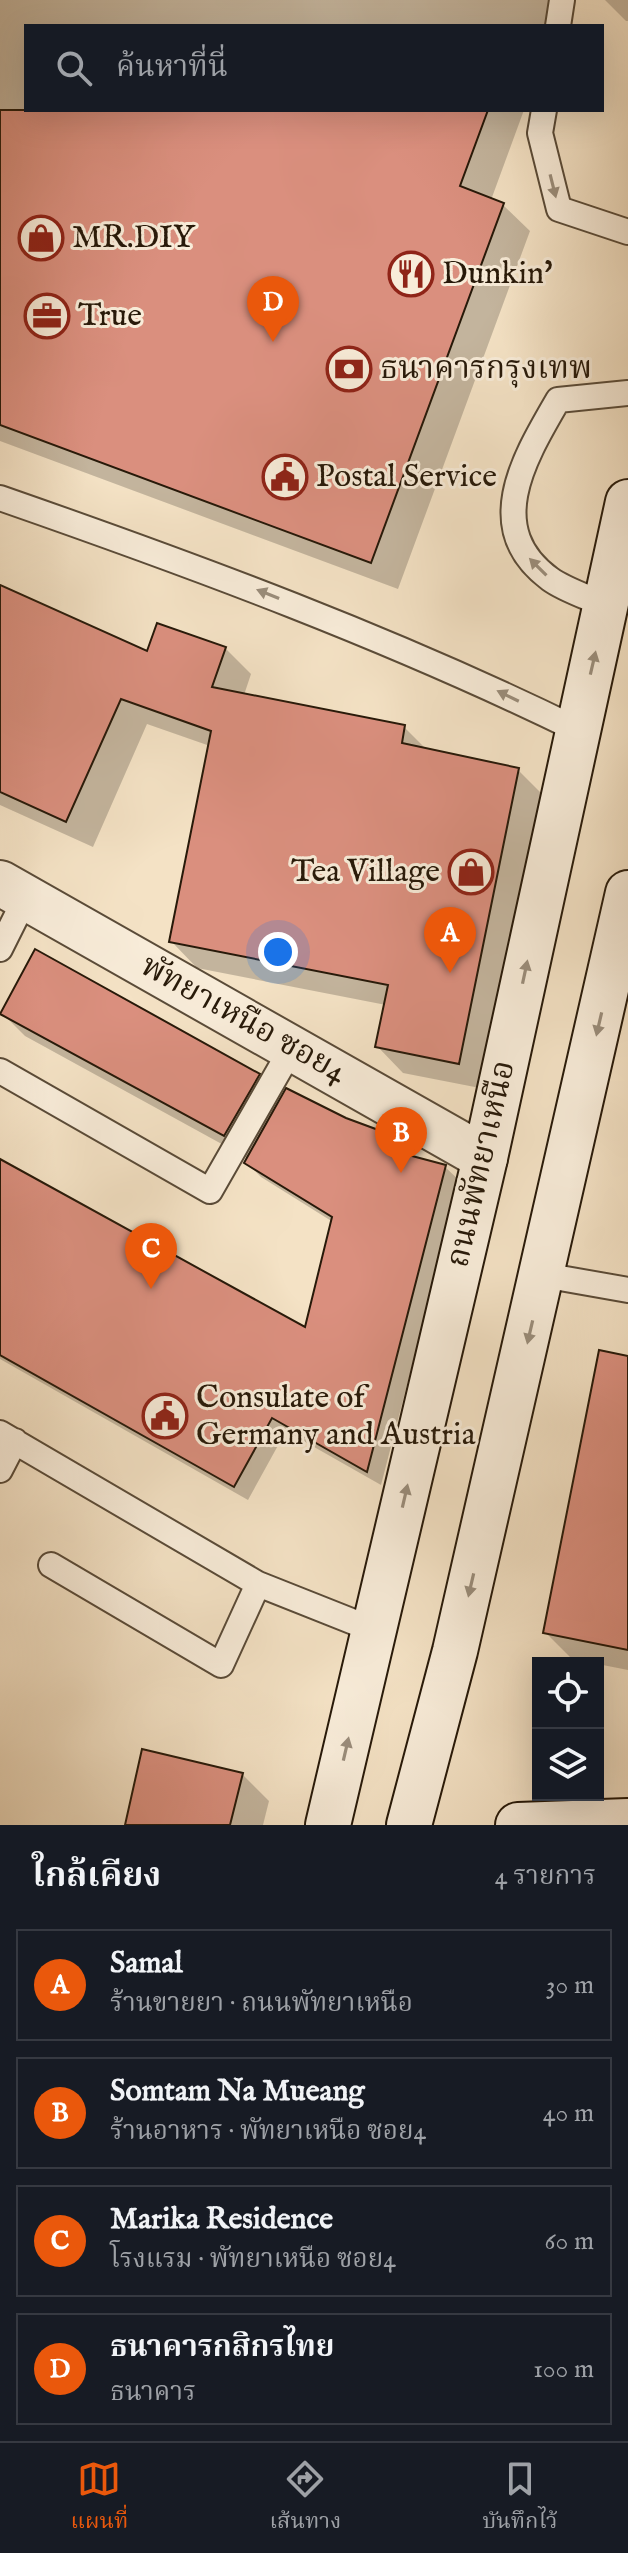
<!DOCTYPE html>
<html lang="th">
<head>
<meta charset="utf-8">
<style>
  :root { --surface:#171b24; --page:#20242c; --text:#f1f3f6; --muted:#9ea1a6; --line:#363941; --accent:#ea580c }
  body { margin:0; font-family:"IM FELL English","Noto Serif Thai",serif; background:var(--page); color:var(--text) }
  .controls { position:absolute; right:24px; bottom:24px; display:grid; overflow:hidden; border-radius:0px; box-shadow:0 8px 32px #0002 }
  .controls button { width:72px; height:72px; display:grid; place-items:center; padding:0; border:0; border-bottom:2px solid var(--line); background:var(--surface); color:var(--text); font:40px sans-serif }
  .you { position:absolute; left:278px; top:952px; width:28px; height:28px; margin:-20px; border:6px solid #fff; border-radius:50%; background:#1a73e8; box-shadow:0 0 0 12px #1a73e833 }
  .badge { display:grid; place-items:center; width:52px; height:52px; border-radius:50%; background:var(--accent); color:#fff; font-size:26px; font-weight:700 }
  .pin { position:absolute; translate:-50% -66px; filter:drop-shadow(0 2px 4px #0008) }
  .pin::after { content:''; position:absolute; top:42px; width:28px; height:24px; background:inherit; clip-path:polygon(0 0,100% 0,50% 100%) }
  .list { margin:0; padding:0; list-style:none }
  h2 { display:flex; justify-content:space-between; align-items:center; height:104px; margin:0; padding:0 32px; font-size:34px }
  h2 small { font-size:26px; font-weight:400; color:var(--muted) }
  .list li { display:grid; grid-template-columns:52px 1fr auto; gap:24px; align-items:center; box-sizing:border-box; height:112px; margin:0 16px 16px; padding:0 16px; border:2px solid var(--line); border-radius:0px }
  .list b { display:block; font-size:30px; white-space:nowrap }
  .list p { margin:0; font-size:26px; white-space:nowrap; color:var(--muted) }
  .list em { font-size:26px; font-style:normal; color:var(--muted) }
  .icon { flex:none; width:44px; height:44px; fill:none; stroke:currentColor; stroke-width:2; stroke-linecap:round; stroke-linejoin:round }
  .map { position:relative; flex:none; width:628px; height:1825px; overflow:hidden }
  .search { position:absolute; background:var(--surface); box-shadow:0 8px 32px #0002; left:24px; right:24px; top:24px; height:88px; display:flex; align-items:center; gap:20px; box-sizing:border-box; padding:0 28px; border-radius:0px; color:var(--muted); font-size:30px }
  .sheet { height:616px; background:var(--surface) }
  nav { display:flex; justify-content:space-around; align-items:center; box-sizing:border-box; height:112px; border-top:2px solid var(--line); background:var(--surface); font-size:22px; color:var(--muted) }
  nav a { display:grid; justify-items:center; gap:4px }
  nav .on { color:var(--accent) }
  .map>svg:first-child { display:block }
  .shadow { fill:#0003 }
  .building { fill:#da8f7e; stroke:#271909; stroke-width:2 }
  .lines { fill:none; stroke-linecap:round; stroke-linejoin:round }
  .lane-casing { stroke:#5a4b38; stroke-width:28 }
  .street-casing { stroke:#5a4b38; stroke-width:48 }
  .secondary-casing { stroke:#271909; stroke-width:48 }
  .lane { stroke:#f8ecd9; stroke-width:24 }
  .street { stroke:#f8ecd9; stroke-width:44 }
  .secondary { stroke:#f8ecd9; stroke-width:44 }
  .oneway { fill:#9a8d7b }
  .labels { text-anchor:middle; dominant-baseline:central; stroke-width:6; stroke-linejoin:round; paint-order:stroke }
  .poi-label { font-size:32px; fill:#271909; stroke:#f8ecd9; text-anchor:start }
  .street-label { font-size:32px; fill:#271909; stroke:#f8ecd9 }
</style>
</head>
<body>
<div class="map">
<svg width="628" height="1825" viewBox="0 0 628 1825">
  <rect width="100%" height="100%" fill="#f4e2c5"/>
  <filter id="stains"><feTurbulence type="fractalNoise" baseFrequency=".0025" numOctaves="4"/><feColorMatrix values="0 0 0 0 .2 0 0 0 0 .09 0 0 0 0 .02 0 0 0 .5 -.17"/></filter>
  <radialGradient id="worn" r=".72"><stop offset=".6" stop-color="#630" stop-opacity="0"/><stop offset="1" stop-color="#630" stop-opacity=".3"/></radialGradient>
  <path class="shadow" d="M0 0H559L551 26H26V110H524L491 200 503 205 530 231 398 589 0 441Z
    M605 0H628V21H626Z
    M0 587 148 654 225 648 251 674 244 695 404 727 428 751 518 770 544 796 485 1089 403 1073 377 1046 386 1005 197 968 171 941 210 746 147 724 93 847 0 805Z
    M2 1013 258 1076 282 1100 399 1140 412 1158 445 1167 460 1181 381 1485 286 1431 248 1500 0 1359V1162L306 1330 333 1222 261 1177 247 1163 249 1159 25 1036Z
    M628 1358V1670L572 1659 545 1632Z
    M242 1774 269 1801 263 1825H127Z"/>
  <path class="building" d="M0 110H488L460 186 504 203 371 563 0 425Z
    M0 585 147 651 157 623 226 647 212 687 405 725 402 743 519 768 459 1064 375 1047 388 985 169 942 211 731 121 699 66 822 0 792Z
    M35 949 260 1074 224 1136 0 1014Z
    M286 1088 346 1118 400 1138 397 1152 446 1165 367 1472 272 1418 234 1487 0 1355V1159L305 1327 332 1217 244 1163Z
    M599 1350 628 1356V1650L543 1633Z
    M142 1749 243 1773 230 1825H125Z"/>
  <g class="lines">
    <g class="lane-casing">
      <path id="lane" d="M558 26 562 0
        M544 110 540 133 559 209 628 232
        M0 498C198 567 390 638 578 730
        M605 605C588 597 565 590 550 579 481 528 525 457 558 400L628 393
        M0 949 25 899
        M0 1071 210 1191 293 1046
        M543 1275 628 1290
        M0 1433 258 1584 374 1630
        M0 1470 15 1441
        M51 1565 221 1665 258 1584"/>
    </g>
    <g class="street-casing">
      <path id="street" d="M0 883 485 1158"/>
    </g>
    <g class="secondary-casing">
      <path id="secondary" d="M328 1825 485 1158 628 502
        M409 1825 455 1651 628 893
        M518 1825 628 1821"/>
    </g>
    <use href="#lane" class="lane"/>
    <use href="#street" class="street"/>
    <use href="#secondary" class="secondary"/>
  </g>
  <defs><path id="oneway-solid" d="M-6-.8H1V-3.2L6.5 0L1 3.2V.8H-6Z" transform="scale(2)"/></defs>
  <g class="oneway">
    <use href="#oneway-solid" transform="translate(553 186) rotate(76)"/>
    <use href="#oneway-solid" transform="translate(538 567) rotate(-135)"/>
    <use href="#oneway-solid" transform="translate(268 594) rotate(-158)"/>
    <use href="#oneway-solid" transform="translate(593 663) rotate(-77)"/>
    <use href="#oneway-solid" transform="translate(508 696) rotate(-154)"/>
    <use href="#oneway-solid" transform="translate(525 972) rotate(-78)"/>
    <use href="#oneway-solid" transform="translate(599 1024) rotate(103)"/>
    <use href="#oneway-solid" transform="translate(530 1332) rotate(103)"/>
    <use href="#oneway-solid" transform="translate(405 1496) rotate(-77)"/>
    <use href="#oneway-solid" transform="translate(471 1585) rotate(103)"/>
    <use href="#oneway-solid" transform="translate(346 1749) rotate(-77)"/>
  </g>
  <defs>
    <g id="shop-ring" transform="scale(2.3)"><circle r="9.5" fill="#f8ecd9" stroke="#8f2418" stroke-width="1.5"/><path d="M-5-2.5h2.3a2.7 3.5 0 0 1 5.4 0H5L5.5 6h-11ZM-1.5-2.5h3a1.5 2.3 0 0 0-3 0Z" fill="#8f2418"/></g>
    <g id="restaurant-ring" transform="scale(2.3)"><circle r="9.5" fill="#f8ecd9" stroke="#8f2418" stroke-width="1.5"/><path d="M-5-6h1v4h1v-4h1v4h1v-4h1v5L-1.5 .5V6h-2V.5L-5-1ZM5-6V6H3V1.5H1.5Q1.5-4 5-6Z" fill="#8f2418"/></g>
    <g id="office-ring" transform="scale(2.3)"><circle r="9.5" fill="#f8ecd9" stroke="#8f2418" stroke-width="1.5"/><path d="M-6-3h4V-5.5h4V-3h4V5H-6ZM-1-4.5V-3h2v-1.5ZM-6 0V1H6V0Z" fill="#8f2418"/></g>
    <g id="bank-ring" transform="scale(2.3)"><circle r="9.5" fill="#f8ecd9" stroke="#8f2418" stroke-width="1.5"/><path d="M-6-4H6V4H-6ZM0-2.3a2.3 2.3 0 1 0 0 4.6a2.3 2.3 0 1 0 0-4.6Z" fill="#8f2418"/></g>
    <g id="civic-ring" transform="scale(2.3)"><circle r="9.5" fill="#f8ecd9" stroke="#8f2418" stroke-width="1.5"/><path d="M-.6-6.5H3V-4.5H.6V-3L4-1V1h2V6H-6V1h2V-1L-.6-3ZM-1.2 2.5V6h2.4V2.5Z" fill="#8f2418"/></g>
  </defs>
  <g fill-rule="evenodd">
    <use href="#shop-ring" x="41" y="238"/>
    <use href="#restaurant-ring" x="411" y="274"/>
    <use href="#office-ring" x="47" y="316"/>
    <use href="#bank-ring" x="349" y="369"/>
    <use href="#civic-ring" x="285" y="477"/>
    <use href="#shop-ring" x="471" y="872"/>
    <use href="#civic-ring" x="165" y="1416"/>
  </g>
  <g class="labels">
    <g class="poi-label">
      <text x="72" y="238">MR.DIY</text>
      <text x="442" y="274">Dunkin'</text>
      <text x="78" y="316">True</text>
      <text x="380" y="369">ธนาคารกรุงเทพ</text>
      <text x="316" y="477">Postal Service</text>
      <text x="440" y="872" text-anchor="end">Tea Village</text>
      <text x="196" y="1398">Consulate of<tspan x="196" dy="37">Germany and Austria</tspan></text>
    </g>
    <g class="street-label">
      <text transform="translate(243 1020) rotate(29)">พัทยาเหนือ ซอย4</text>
      <text transform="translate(482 1164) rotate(-77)">ถนนพัทยาเหนือ</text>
    </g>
  </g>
  <rect width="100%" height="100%" filter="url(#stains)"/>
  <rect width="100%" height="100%" fill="url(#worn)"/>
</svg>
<div class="controls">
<button><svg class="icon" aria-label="locate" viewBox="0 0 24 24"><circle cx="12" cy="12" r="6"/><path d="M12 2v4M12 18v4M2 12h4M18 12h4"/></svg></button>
<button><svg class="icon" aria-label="layers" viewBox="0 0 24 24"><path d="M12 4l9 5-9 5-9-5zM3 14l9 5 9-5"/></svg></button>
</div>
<div class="you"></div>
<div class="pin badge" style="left:450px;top:973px">A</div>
<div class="pin badge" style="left:401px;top:1173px">B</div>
<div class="pin badge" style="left:151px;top:1289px">C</div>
<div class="pin badge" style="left:273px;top:342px">D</div>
<div class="search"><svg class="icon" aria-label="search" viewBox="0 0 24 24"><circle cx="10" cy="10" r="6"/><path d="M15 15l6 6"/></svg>ค้นหาที่นี่</div>
</div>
<section class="sheet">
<h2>ใกล้เคียง<small>4 รายการ</small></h2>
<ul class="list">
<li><span class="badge">A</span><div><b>Samal</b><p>ร้านขายยา · ถนนพัทยาเหนือ</p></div><em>30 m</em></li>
<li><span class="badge">B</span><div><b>Somtam Na Mueang</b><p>ร้านอาหาร · พัทยาเหนือ ซอย4</p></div><em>40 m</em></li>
<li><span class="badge">C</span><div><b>Marika Residence</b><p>โรงแรม · พัทยาเหนือ ซอย4</p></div><em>60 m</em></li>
<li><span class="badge">D</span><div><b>ธนาคารกสิกรไทย</b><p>ธนาคาร</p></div><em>100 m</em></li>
</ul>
</section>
<nav>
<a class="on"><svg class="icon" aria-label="map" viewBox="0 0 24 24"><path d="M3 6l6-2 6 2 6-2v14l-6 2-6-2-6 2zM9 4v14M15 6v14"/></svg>แผนที่</a>
<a><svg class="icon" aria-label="directions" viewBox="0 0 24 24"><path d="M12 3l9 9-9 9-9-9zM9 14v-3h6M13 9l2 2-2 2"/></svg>เส้นทาง</a>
<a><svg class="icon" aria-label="saved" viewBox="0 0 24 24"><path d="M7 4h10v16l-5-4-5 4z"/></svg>บันทึกไว้</a>
</nav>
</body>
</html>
